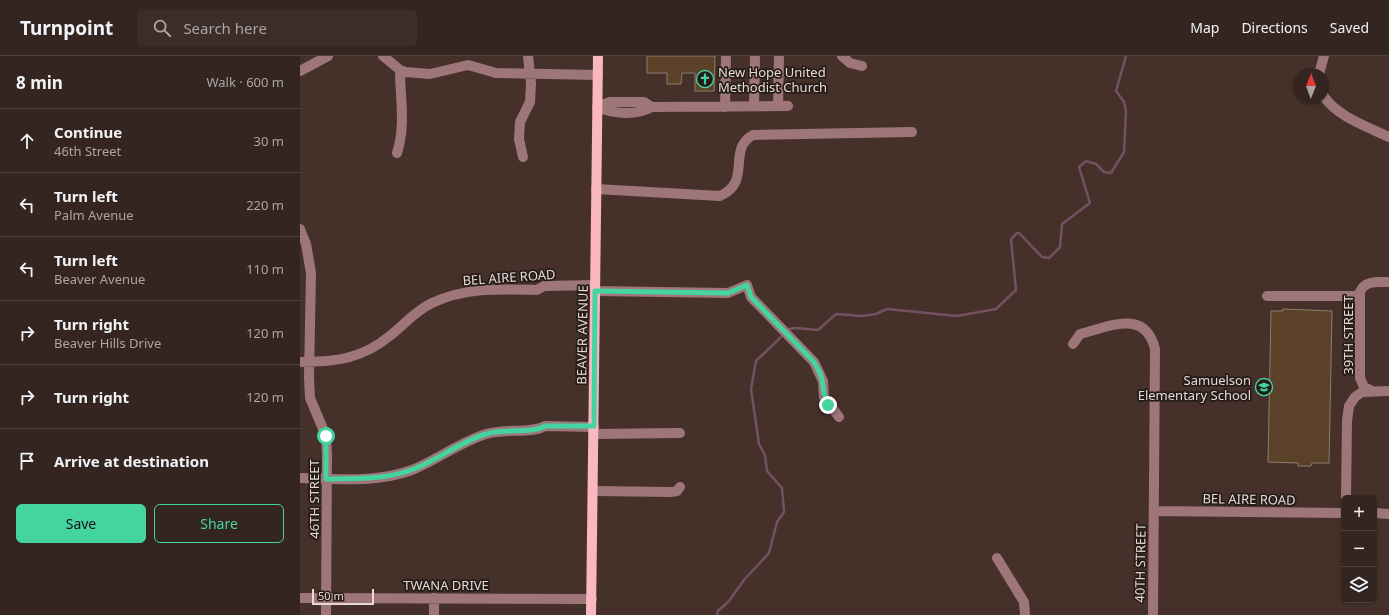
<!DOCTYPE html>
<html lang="en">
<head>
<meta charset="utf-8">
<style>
  :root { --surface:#342520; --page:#3c2d29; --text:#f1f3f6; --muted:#a9a5a5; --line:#4e423e; --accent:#44d4a0 }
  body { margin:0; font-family:"Noto Sans",sans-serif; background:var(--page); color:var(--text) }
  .controls { position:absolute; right:12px; bottom:12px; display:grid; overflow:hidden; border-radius:6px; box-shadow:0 1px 3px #0004 }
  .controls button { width:36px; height:36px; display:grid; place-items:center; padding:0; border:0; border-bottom:1px solid var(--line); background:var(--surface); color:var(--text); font:20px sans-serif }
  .compass { position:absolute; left:993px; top:12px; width:36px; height:36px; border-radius:50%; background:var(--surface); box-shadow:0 1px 3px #0004; rotate:1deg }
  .scale { position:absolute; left:12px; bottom:10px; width:62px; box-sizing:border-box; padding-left:4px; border:2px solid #e6d9d4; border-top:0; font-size:11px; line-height:14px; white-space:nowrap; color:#e6d9d4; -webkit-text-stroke:3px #251b18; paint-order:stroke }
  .stop { position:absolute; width:12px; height:12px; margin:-9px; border:3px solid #44d4a0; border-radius:50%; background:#fff }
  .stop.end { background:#44d4a0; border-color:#fff; box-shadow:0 1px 4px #0008 }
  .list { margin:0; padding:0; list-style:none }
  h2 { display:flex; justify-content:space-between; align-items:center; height:52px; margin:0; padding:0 16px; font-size:17px }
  h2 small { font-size:13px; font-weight:400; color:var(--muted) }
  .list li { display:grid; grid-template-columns:26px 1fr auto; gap:12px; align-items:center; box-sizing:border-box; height:64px; padding:0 16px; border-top:1px solid var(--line) }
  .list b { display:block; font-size:15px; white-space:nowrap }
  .list p { margin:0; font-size:13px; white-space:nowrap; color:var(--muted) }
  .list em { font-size:13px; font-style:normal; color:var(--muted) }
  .actions { display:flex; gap:8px; padding:12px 16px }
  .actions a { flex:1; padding:9px 0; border:1px solid var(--accent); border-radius:6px; text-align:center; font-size:14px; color:var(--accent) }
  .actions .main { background:var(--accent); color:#111 }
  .icon { flex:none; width:22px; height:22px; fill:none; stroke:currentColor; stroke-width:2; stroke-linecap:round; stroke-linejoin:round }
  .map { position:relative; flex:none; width:1089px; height:559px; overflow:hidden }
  header { display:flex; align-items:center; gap:24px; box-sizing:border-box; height:56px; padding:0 20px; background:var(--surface); border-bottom:1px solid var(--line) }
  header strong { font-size:19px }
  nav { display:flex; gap:22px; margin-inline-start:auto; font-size:14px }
  .search { width:280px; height:36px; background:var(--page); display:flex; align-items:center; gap:10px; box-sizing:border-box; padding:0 14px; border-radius:6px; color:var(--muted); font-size:15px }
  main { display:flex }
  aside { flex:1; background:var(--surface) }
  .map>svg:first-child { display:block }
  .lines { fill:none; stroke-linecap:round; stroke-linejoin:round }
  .stream { stroke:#745162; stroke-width:2.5 }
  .building { fill:#5b4128; stroke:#8f7d6e }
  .minor { stroke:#9e7679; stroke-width:10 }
  .major { stroke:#fab8be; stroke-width:10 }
  .route { stroke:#44d4a0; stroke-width:5 }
  .labels { text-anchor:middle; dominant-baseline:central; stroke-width:3.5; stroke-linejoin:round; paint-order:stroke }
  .poi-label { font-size:13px; fill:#e6d9d4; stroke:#251b18; text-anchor:start }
  .street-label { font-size:13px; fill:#e6d9d4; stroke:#251b18 }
</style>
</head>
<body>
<header>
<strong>Turnpoint</strong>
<div class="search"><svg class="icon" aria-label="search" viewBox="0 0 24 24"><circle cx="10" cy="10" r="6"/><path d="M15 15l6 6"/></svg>Search here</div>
<nav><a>Map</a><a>Directions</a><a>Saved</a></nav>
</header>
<main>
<aside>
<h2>8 min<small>Walk · 600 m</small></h2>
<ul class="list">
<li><svg class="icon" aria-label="ahead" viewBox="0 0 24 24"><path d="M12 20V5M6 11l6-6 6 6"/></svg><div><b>Continue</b><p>46th Street</p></div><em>30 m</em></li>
<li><svg class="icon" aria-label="left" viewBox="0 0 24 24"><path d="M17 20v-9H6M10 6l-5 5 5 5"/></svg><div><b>Turn left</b><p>Palm Avenue</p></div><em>220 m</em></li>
<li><svg class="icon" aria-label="left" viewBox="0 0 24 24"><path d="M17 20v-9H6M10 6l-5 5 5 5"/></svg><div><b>Turn left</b><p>Beaver Avenue</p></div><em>110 m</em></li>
<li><svg class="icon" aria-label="right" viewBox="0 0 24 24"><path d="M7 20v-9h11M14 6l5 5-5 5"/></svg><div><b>Turn right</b><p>Beaver Hills Drive</p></div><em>120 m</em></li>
<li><svg class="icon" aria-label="right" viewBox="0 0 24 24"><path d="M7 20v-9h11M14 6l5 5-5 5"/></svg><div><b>Turn right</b></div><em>120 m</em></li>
<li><svg class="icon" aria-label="arrive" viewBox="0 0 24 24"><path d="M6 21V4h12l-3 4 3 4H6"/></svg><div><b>Arrive at destination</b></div></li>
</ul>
<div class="actions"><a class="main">Save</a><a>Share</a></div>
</aside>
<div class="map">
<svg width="1089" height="559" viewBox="0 0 1089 559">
  <rect width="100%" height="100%" fill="#45312a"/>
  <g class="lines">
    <path class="stream" d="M489 273 496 272 518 274 536 258 562 260 576 258 587 253 657 260 696 253 716 234 711 183 717 177H719L742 201 749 202 760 191 762 168 790 147 779 111 786 105 796 108 804 116 811 117 824 96 826 55 824 46 816 35 826 0
      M417 559 418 555 429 545 444 524 469 497 477 466 484 456 482 432 467 415 465 399 459 388 451 333 456 305 481 281"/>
  </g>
  <path class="building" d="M347 0H415L414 35H395V17H382L381 28H367V17H347Z
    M983 253 1032 255 1029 407H1012L1011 410H998V407L968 406 971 255H983Z"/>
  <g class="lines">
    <path class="minor" d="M83 0 100 14C100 42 106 69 97 97
      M542 0 550 7 562 10
      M100 14 105 16 130 18 168 9 196 17 298 19
      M0 15 28 0
      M1019 18 1024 0
      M1023 39C1037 61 1066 70 1089 81
      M310 46H344L352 51C336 60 313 58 297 51Z
      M454 50 455 0
      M478 50 479 0
      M352 51 488 50
      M425 51 426 0
      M223 101 219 83 220 66 230 46 231 28 228 0
      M296 133 420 140C453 125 426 94 453 79L612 76
      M0 173 6 188 11 217 9 321 10 342 26 380 27 400 26 559
      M295 235 428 237 447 229 451 241 514 306 523 325 524 341 539 361
      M967 240H1060
      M773 288 780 278C809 271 845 252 855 293L853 559
      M0 306C36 306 62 303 91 279 105 268 115 255 132 247 166 231 200 233 237 234L244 230 295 229
      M1072 335 1064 331 1060 322V236C1065 224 1077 226 1089 226
      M294 378 380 377
      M0 422C36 423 77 427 112 414 137 404 160 386 186 378 203 372 232 378 245 370L294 371
      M293 435 371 436 377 435 380 431
      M1046 442 1047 365 1049 350 1055 341 1062 336 1089 335
      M854 455 1044 457
      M1074 457 1089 458
      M697 502 724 546 725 559
      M0 542 292 543
      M134 559V542"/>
    <path class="major" d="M291 559 298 0"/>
  </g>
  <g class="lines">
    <path class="route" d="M26 380V423C55 422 84 424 111 414 137 405 159 386 186 378 203 372 232 378 245 370H294L295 235 428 237 447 229 451 241 514 306C517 312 521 317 522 324 524 333 523 340 528 349"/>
  </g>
  <defs>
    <g id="church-ring" transform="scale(0.9)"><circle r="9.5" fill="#251b18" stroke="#44d4a0" stroke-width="1.5"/><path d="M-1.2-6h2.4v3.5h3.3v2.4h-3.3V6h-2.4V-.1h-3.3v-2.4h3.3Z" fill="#44d4a0"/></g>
    <g id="school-ring" transform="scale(0.9)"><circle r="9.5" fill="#251b18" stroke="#44d4a0" stroke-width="1.5"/><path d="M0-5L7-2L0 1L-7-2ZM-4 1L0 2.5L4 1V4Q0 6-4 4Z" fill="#44d4a0"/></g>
  </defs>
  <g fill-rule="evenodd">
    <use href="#church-ring" x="405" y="23"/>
    <use href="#school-ring" x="964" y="331"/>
  </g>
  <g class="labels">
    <g class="poi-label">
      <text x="418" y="16">New Hope United<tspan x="418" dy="15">Methodist Church</tspan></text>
      <text x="951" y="324" text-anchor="end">Samuelson<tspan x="951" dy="15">Elementary School</tspan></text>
    </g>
    <g class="street-label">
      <text transform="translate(209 221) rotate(-4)">BEL AIRE ROAD</text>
      <text transform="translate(282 279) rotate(-89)">BEAVER AVENUE</text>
      <text transform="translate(1048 279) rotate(-90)">39TH STREET</text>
      <text transform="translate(14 443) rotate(-90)">46TH STREET</text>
      <text transform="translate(949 443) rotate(1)">BEL AIRE ROAD</text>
      <text transform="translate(840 507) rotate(-89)">40TH STREET</text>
      <text x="146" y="529">TWANA DRIVE</text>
    </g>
  </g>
</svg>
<div class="controls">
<button>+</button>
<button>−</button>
<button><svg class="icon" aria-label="layers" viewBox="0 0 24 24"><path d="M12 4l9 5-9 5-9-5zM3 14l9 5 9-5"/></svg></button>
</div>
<svg class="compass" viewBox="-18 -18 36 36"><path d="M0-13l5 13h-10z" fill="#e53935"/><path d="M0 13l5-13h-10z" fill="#a9a5a5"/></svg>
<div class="scale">50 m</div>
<div class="stop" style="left:26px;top:380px"></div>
<div class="stop end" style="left:528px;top:349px"></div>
</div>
</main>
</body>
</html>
